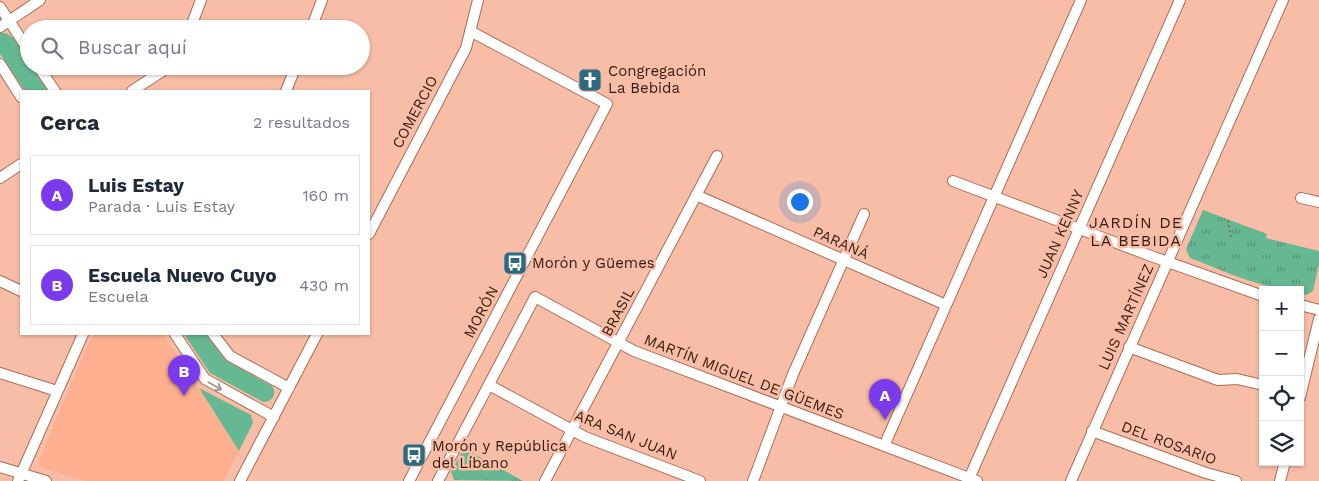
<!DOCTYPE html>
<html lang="es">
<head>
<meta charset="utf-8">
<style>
  :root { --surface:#fff; --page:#f2f2f3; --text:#1f2937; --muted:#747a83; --line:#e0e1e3; --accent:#7c3aed }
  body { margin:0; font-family:"Work Sans",sans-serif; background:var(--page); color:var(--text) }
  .controls { position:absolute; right:15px; bottom:15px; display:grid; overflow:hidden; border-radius:0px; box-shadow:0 1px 4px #0004 }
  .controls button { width:45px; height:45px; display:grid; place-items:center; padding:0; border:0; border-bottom:1px solid var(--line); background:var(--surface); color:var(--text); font:25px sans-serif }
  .you { position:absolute; left:799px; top:201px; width:18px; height:18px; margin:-12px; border:4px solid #fff; border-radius:50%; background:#1a73e8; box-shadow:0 0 0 8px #1a73e833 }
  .badge { display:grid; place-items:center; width:32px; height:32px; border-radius:50%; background:var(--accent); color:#fff; font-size:16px; font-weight:700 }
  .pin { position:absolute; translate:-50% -41px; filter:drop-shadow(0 1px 2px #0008) }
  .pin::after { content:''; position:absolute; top:26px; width:18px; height:15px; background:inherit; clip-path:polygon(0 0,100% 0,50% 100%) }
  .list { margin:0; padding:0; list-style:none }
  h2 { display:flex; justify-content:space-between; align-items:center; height:65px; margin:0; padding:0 20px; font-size:21px }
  h2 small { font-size:16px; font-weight:400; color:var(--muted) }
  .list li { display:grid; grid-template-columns:32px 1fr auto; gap:15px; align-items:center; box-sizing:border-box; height:80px; margin:0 10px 10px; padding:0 10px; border:1px solid var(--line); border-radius:0px }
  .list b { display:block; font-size:19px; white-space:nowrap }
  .list p { margin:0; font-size:16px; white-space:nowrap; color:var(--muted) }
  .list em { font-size:16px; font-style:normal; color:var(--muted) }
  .icon { flex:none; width:28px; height:28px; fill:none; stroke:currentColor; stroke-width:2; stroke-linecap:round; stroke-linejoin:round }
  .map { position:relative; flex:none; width:1319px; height:481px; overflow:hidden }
  .search { position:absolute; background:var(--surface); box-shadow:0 1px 4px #0004; left:20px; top:20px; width:350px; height:55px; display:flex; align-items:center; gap:12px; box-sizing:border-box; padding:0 18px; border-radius:28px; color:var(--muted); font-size:19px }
  .panel { position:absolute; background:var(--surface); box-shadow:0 1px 4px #0004; left:20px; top:90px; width:350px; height:245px; border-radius:0px }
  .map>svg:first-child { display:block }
  .built { fill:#feaf8f }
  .green { fill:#65b891 }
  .park { fill:url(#park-tufts) }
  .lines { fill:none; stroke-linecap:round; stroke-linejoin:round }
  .street-casing { stroke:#ae6c51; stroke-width:12 }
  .path { stroke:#9b6f5e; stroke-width:2; stroke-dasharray:2.5 2.5; stroke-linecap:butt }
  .street { stroke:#fff; stroke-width:10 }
  .oneway { stroke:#a59893 }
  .labels { text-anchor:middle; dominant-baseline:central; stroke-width:5; stroke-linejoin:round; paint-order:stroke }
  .poi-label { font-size:15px; fill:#361b10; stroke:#f8bda6; text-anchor:start }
  .street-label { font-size:15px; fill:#361b10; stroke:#f8bda6 }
  .neighbourhood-label { font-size:16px; letter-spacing:1px; fill:#361b10; stroke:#f8bda6 }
</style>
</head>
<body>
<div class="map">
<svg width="1319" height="481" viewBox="0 0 1319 481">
  <defs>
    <pattern id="park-tufts" width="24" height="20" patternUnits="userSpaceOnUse" patternTransform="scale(1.25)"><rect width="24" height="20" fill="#65b891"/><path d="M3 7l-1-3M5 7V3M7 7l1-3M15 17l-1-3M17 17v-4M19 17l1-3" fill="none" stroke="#549575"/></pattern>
  </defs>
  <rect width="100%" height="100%" fill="#f8bda6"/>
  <path class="built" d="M95 334H163L239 451 223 481H85L43 468 39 460 91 338Z"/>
  <path class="green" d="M0 33C14 31 22 52 29 62V66H31L48 91H25L0 54Z
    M184 334H207L225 360 272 386C277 394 273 402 263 402L210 373Z
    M199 388 251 415 253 423 239 451Z"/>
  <path class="park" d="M1203 210 1267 234 1266 238 1319 251V264L1313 291 1306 295 1300 294V290C1262 290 1225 271 1190 258L1186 249Z
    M464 448 469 451 523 481 454 480 451 472Z"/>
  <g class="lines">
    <g class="street-casing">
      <path id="street" d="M0 7 29 51
        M0 27 40 0
        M190 29 201 0
        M311 29 322 0
        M0 64 21 97
        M38 66 55 91
        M132 91 170 66
        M286 91 296 66
        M0 178 21 164
        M953 181 1151 256 1263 296
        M696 195 946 305
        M1301 198 1319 202
        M369 234 466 48 478 0
        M0 281 21 291
        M1300 305 1319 310
        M175 334 205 379 274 417
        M213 334 230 356 289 388
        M1129 347 1218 380 1237 379 1263 385
        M0 373 57 391
        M489 385 585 437 700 481
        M1300 397 1319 319
        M1092 431 1206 473 1236 481
        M884 446 1081 0
        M0 467 46 481
        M18 481 83 334
        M240 481 317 334
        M409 481 607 104 470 31
        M438 481 535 297 634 351 977 481
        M545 481 717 156
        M753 481 793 374 864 214
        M968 481 1180 0
        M1071 481 1283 0
        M1280 481 1285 462"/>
    </g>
    <path class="path" d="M1228 220 1231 238"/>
    <use href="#street" class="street"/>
  </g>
  <defs><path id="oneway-shaft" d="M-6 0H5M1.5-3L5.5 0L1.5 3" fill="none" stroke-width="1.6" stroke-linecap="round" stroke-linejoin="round" transform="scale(1.25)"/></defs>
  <use class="oneway" href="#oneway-shaft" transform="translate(215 386) rotate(30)"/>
  <defs>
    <g id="church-square" transform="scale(1.25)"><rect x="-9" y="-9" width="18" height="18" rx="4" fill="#2b6a7f" stroke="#f8bda6"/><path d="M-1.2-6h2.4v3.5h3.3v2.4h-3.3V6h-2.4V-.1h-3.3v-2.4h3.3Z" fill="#fff"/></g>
    <g id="bus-square" transform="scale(1.25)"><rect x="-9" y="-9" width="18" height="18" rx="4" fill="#2b6a7f" stroke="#f8bda6"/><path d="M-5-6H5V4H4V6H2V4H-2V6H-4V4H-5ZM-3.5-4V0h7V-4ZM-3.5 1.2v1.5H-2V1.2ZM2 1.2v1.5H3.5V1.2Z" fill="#fff"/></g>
  </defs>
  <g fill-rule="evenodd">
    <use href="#church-square" x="590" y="80"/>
    <use href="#bus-square" x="515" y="263"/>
    <use href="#bus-square" x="414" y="455"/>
  </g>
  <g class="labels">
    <g class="poi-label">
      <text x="608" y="71">Congregación<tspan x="608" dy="17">La Bebida</tspan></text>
      <text x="532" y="263">Morón y Güemes</text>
      <text x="432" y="446">Morón y República<tspan x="432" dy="17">del Líbano</tspan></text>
    </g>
    <g class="street-label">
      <text transform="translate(415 112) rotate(-62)">COMERCIO</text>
      <text transform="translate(1060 234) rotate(-66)">JUAN KENNY</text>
      <text transform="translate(841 243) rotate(24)">PARANÁ</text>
      <text transform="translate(481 312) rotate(-62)">MORÓN</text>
      <text transform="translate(618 312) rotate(-62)">BRASIL</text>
      <text transform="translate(1126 317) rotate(-66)">LUIS MARTÍNEZ</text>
      <text transform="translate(744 377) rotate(21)">MARTÍN MIGUEL DE GÜEMES</text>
      <text transform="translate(626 435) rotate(22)">ARA SAN JUAN</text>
      <text transform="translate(1169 443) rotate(20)">DEL ROSARIO</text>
    </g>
    <g class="neighbourhood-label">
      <text x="1136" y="222">JARDÍN DE<tspan x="1136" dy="18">LA BEBIDA</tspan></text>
    </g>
  </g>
</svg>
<div class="controls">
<button>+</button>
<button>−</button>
<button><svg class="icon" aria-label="locate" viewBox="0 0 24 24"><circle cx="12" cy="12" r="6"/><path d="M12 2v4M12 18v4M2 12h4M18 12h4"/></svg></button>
<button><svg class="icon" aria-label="layers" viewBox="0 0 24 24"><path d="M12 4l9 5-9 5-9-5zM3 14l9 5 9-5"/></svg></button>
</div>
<div class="you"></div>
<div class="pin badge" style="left:885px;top:420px">A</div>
<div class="pin badge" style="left:184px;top:396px">B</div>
<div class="search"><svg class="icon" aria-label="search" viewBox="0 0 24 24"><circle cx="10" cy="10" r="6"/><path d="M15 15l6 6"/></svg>Buscar aquí</div>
<section class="panel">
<h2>Cerca<small>2 resultados</small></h2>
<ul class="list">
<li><span class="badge">A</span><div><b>Luis Estay</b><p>Parada · Luis Estay</p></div><em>160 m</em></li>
<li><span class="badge">B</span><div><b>Escuela Nuevo Cuyo</b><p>Escuela</p></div><em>430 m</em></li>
</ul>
</section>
</div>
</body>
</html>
